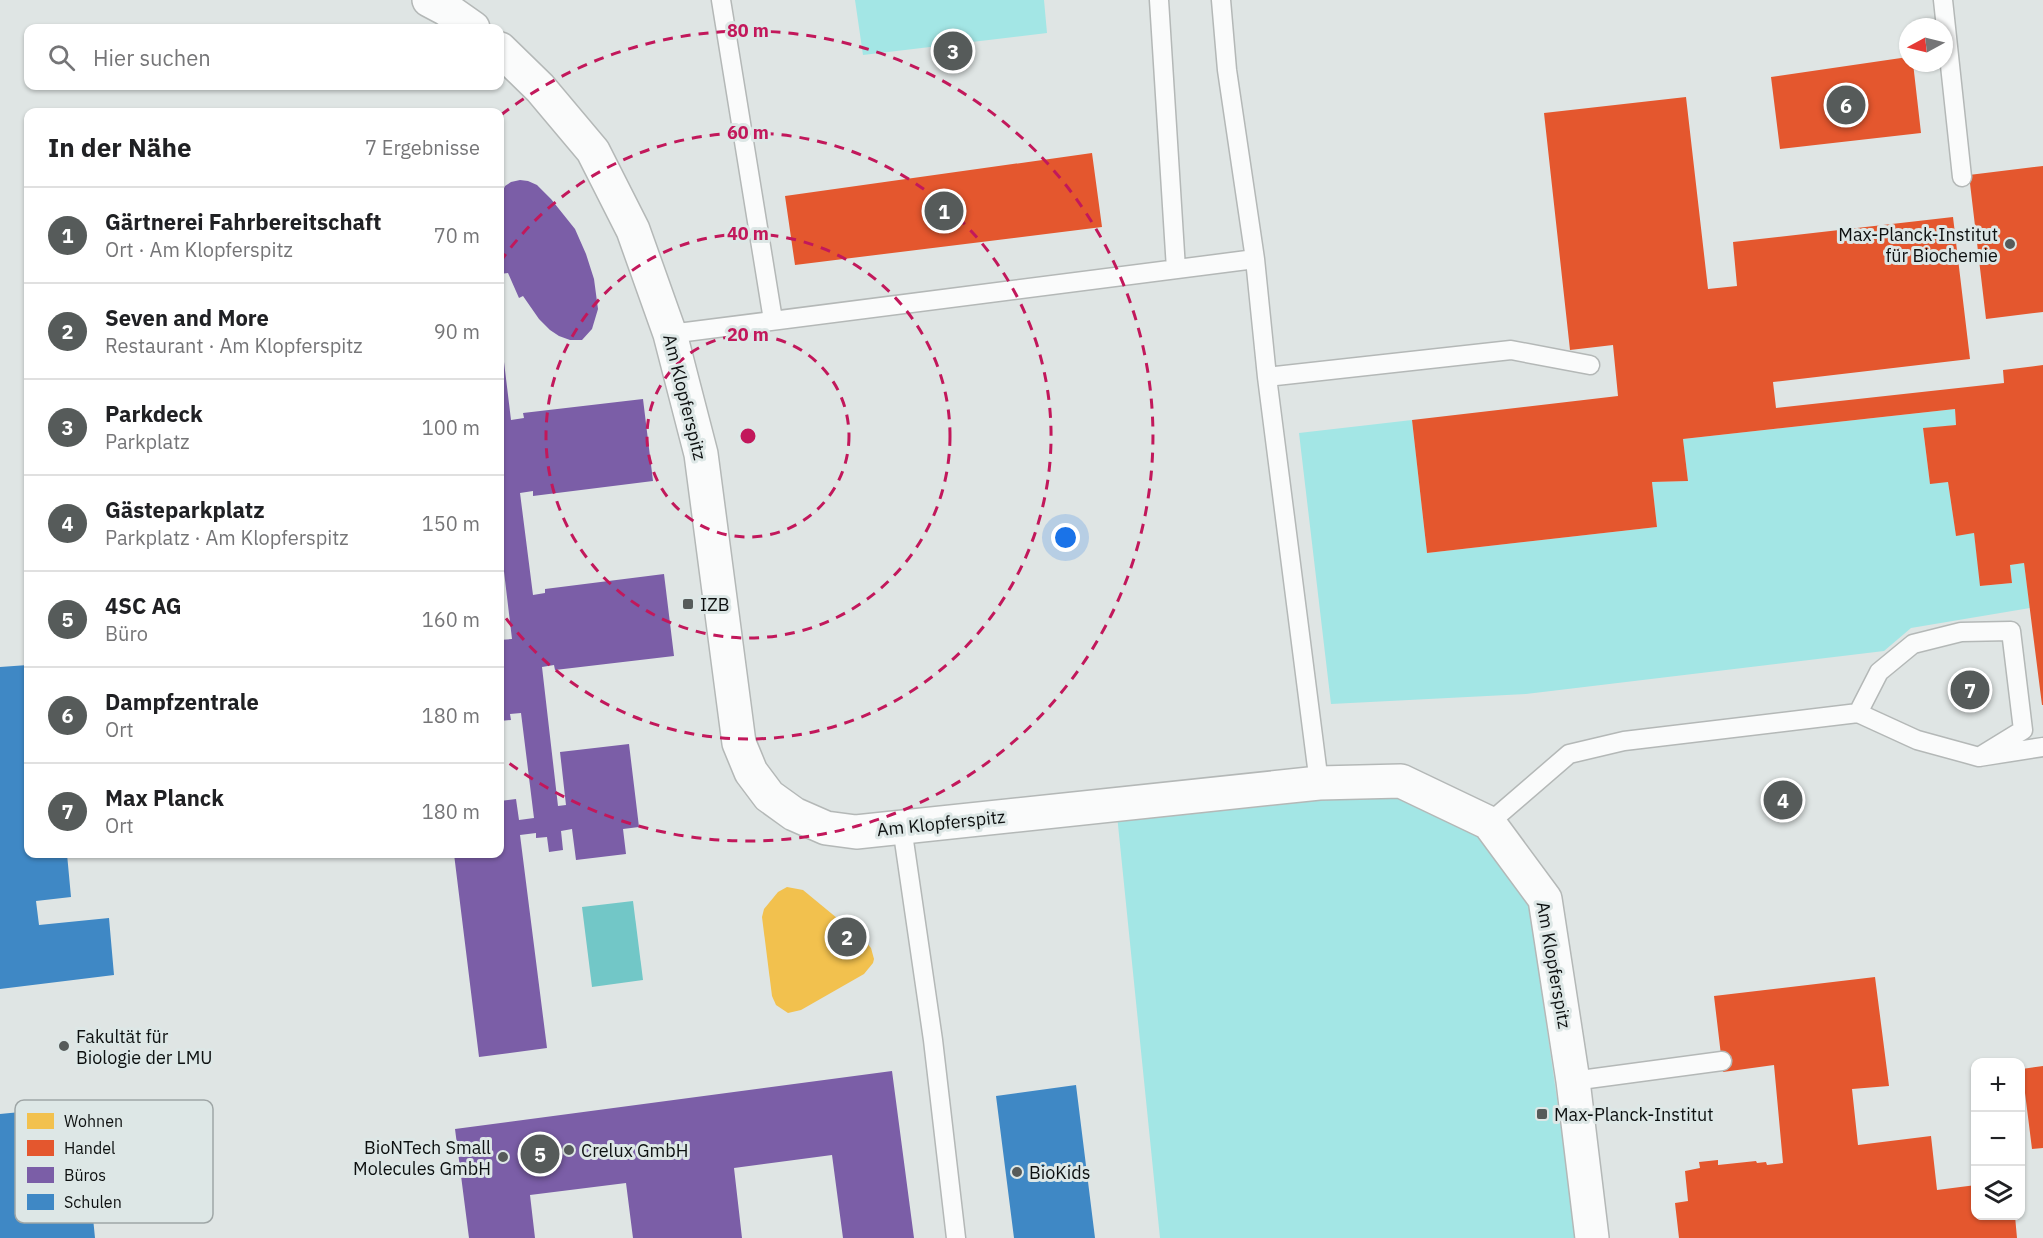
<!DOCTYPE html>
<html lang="de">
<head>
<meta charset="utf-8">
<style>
  :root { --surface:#fff; --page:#f2f2f2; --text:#202124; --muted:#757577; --line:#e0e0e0; --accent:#565b5a }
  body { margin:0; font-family:"IBM Plex Sans",sans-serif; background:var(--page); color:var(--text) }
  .controls { position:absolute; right:18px; bottom:18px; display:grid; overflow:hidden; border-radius:12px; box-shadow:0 2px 4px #0004 }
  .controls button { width:54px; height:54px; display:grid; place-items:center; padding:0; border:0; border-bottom:2px solid var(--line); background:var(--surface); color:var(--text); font:30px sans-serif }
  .compass { position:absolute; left:1899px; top:18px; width:54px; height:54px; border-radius:50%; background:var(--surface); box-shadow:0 2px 4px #0004; rotate:263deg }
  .you { position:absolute; left:1066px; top:538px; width:21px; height:21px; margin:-15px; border:4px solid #fff; border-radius:50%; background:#1a73e8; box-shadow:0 0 0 9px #1a73e833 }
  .badge { display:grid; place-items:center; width:39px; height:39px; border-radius:50%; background:var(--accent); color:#fff; font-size:20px; font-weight:700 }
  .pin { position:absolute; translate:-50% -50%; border:3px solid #fff; box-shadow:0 2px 6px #0006 }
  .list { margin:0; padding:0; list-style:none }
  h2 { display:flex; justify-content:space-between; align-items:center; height:78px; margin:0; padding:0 24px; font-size:26px }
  h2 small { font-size:20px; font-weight:400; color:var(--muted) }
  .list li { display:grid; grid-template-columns:39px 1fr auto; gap:18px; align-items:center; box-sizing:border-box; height:96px; padding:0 24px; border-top:2px solid var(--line) }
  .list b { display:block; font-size:22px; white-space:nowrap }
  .list p { margin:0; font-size:20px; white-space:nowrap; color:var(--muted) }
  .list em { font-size:20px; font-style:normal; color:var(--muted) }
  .icon { flex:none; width:33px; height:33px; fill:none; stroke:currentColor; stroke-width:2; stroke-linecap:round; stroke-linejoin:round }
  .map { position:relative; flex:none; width:2043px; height:1238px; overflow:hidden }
  .search { position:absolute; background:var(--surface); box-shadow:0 2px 4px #0004; left:24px; top:24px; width:480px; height:66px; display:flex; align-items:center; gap:15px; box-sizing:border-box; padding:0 21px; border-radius:12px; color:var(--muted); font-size:22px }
  .panel { position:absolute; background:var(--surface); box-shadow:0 2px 4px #0004; left:24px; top:108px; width:480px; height:750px; border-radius:12px }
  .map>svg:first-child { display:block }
  .green { fill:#a3e6e5 }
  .water { fill:#72c7c7 }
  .homes { fill:#f2c14e }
  .shops { fill:#e4572e }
  .offices { fill:#7b5ea7 }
  .schools { fill:#3f88c5 }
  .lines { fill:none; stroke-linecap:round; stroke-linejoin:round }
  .service-casing { stroke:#b4b8b7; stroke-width:21 }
  .minor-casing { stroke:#b4b8b7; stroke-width:36 }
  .service { stroke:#fafbfb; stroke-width:18 }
  .minor { stroke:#fafbfb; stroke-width:33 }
  .ring { fill:none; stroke:#c2185b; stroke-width:3; stroke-dasharray:10 8 }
  .poi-dot { fill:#565b5a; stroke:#dde7e6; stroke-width:2 }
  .labels { text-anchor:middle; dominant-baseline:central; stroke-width:6; stroke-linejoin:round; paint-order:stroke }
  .poi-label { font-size:18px; fill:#0d1010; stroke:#dde7e6; text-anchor:start }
  .street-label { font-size:18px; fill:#0d1010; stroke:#dde7e6 }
  .key { fill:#dde7e6; stroke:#9fa6a6; stroke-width:1.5 }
  .key-label { font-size:16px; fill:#0d1010 }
  .centre { fill:#c2185b; stroke:#dde7e6; stroke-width:3 }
  .ring-label { font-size:18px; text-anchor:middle; font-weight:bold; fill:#c2185b; stroke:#dde7e6; stroke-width:6; stroke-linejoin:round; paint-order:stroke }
</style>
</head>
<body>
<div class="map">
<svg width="2043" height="1238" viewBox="0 0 2043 1238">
  <rect width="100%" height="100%" fill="#dfe5e4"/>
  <path class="green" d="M855 0H1044L1047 33 863 55Z
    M1955 409 1956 425 1923 429 1930 483 1948 482 1956 535 1974 533 1981 586 2012 583 2010 565 2024 563 2030 608 1911 628 1884 651 1526 694 1331 704 1299 433 1412 420 1427 553 1657 527 1652 482 1688 481 1683 439Z
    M1397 792 1482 834 1528 897 1577 1238H1160L1117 815Z"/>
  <path class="water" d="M633 901 643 980 592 987 582 907Z"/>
  <path class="homes" d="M787 887 803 890 866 942 871 948 874 959 873 963 864 974 801 1010 788 1013 776 1005 772 996 762 917 764 909 778 892Z"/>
  <path class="shops" d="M1908 57V63H1913L1921 133 1780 149 1771 77Z
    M1686 97 1708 289 1737 286 1733 242 1953 217 1970 359 1773 382 1776 408 2004 383 2003 370 2043 365V705H2042L2024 563 2010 565 2012 583 1980 586 1974 533 1956 536 1948 482 1930 484 1923 428 1956 425 1955 409 1683 439 1688 481 1652 482 1657 527 1427 553 1412 420 1618 396 1613 345 1570 350 1544 113Z
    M1092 153 1102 227 795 265 785 196Z
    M2043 166V312L1986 319 1969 175Z
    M1875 977 1889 1086 1852 1089 1858 1145 1931 1136 1937 1190 1976 1185V1216H2015L2017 1238H1679L1675 1203 1688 1201 1685 1171 1700 1168 1699 1162 1718 1160V1165L1756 1161 1757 1163 1766 1162 1767 1165 1783 1163 1774 1065 1723 1072 1714 996Z
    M2043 1066V1148L2032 1149 2022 1069Z"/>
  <path class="offices" d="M520 180 528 181 537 185 551 199 575 229 586 254 594 279 598 309 592 329 582 340H570L559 336 550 330 539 319 523 296 519 298 508 273 500 274V255L504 254 500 237V197L505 186 511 182Z
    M500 337H501L511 420 524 418 523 413 643 399 653 481 533 496V491L520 493 533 595 545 593V589L664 574 674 656 555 670 554 665 542 667 558 806 566 805 560 752 629 744 639 827 623 829 626 854 576 860 572 829 561 831 563 850 549 852 547 837 536 838V833L520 835 547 1048 479 1057 454 854H500V801L516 799 519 820 534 818 521 713 510 714 511 720 500 721V640L512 639 500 538Z
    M892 1071 914 1238H843L832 1155 734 1168 742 1238H633L626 1183 530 1195 535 1238H469L455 1129Z"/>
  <path class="schools" d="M28 665V854H67L71 897 36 901 39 925 109 918 114 975 0 989V667Z
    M1076 1085 1095 1238H1014L996 1096Z
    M82 1106 95 1238H0V1114Z"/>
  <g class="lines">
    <g class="service-casing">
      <path id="service" d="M721 0 773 320
        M1159 0 1176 269
        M1221 0 1227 70 1255 259 1267 377 1319 783
        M1943 0 1962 177
        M670 334 1255 259
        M1267 377 1511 350 1590 365
        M1858 713 1917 740 1979 757 2043 747
        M1489 823 1569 754 1624 741 1858 713 1879 672 1913 644 1961 632 2011 631 2023 730 1979 757
        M902 827 933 1040 956 1238
        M1573 1081 1722 1061"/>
    </g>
    <g class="minor-casing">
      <path id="minor" d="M429 0 446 9 473 28
        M500 49 540 88 593 151 633 230 670 334 701 454 739 743 751 772 769 796 794 814 826 828 856 832 1319 783 1401 781 1489 823 1545 899 1573 1081 1592 1238"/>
    </g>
    <use href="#service" class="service"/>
    <use href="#minor" class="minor"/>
  </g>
  <g class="ring">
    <circle cx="748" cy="436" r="101"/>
    <circle cx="748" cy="436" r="202"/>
    <path d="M500 262A303 303 0 1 1 500 610"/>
    <path d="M501 115A405 405 0 1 1 501 757"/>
  </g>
  <g class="poi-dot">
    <circle cx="2010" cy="244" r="6"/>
    <rect x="682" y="598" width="12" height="12" rx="3"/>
    <circle cx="64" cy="1046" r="6"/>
    <rect x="1536" y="1108" width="12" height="12" rx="3"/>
    <circle cx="569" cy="1150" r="6"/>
    <circle cx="503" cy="1157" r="6"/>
    <circle cx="1017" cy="1172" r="6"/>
  </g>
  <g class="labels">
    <g class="poi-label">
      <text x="1998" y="234" text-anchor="end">Max-Planck-Institut<tspan x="1998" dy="21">für Biochemie</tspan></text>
      <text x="700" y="604">IZB</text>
      <text x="76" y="1036">Fakultät für<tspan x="76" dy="21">Biologie der LMU</tspan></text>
      <text x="1554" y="1114">Max-Planck-Institut</text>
      <text x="491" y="1147" text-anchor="end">BioNTech Small<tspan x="491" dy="21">Molecules GmbH</tspan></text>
      <text x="581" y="1150">Crelux GmbH</text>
      <text x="1029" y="1172">BioKids</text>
    </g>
    <g class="street-label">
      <text transform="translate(685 397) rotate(76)">Am Klopferspitz</text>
      <text transform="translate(941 823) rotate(-6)">Am Klopferspitz</text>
      <text transform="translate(1554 965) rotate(80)">Am Klopferspitz</text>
    </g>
  </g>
  <rect x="15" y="1100" width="198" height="123" rx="9" class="key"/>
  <rect x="27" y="1113" width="27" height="16" fill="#f2c14e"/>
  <rect x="27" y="1140" width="27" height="16" fill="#e4572e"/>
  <rect x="27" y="1167" width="27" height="16" fill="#7b5ea7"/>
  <rect x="27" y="1194" width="27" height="16" fill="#3f88c5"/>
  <g class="key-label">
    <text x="64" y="1127">Wohnen</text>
    <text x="64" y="1154">Handel</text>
    <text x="64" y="1181">Büros</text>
    <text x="64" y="1208">Schulen</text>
  </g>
  <circle cx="748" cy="436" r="9" class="centre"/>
  <g class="ring-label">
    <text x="748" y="37">80 m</text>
    <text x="748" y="139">60 m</text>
    <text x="748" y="240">40 m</text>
    <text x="748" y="341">20 m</text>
  </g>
</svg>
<div class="controls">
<button>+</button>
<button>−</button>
<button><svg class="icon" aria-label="layers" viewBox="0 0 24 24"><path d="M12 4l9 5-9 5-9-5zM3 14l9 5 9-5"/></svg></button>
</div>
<svg class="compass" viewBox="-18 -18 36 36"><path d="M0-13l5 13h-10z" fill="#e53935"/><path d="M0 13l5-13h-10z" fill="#757577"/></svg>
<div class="you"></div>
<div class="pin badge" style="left:944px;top:211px">1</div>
<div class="pin badge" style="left:847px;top:937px">2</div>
<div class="pin badge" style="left:953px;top:51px">3</div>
<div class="pin badge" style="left:1783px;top:800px">4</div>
<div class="pin badge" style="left:540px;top:1154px">5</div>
<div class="pin badge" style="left:1846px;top:105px">6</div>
<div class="pin badge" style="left:1970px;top:690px">7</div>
<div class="search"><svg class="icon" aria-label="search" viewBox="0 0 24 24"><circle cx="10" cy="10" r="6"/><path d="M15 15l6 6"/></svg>Hier suchen</div>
<section class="panel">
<h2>In der Nähe<small>7 Ergebnisse</small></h2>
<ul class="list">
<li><span class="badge">1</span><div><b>Gärtnerei Fahrbereitschaft</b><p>Ort · Am Klopferspitz</p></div><em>70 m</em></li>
<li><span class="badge">2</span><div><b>Seven and More</b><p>Restaurant · Am Klopferspitz</p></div><em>90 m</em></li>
<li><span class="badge">3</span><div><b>Parkdeck</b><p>Parkplatz</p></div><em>100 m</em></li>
<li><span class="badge">4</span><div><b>Gästeparkplatz</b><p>Parkplatz · Am Klopferspitz</p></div><em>150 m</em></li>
<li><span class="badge">5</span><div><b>4SC AG</b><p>Büro</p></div><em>160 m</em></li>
<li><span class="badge">6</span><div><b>Dampfzentrale</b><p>Ort</p></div><em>180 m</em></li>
<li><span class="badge">7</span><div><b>Max Planck</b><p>Ort</p></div><em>180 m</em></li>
</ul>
</section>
</div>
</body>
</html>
